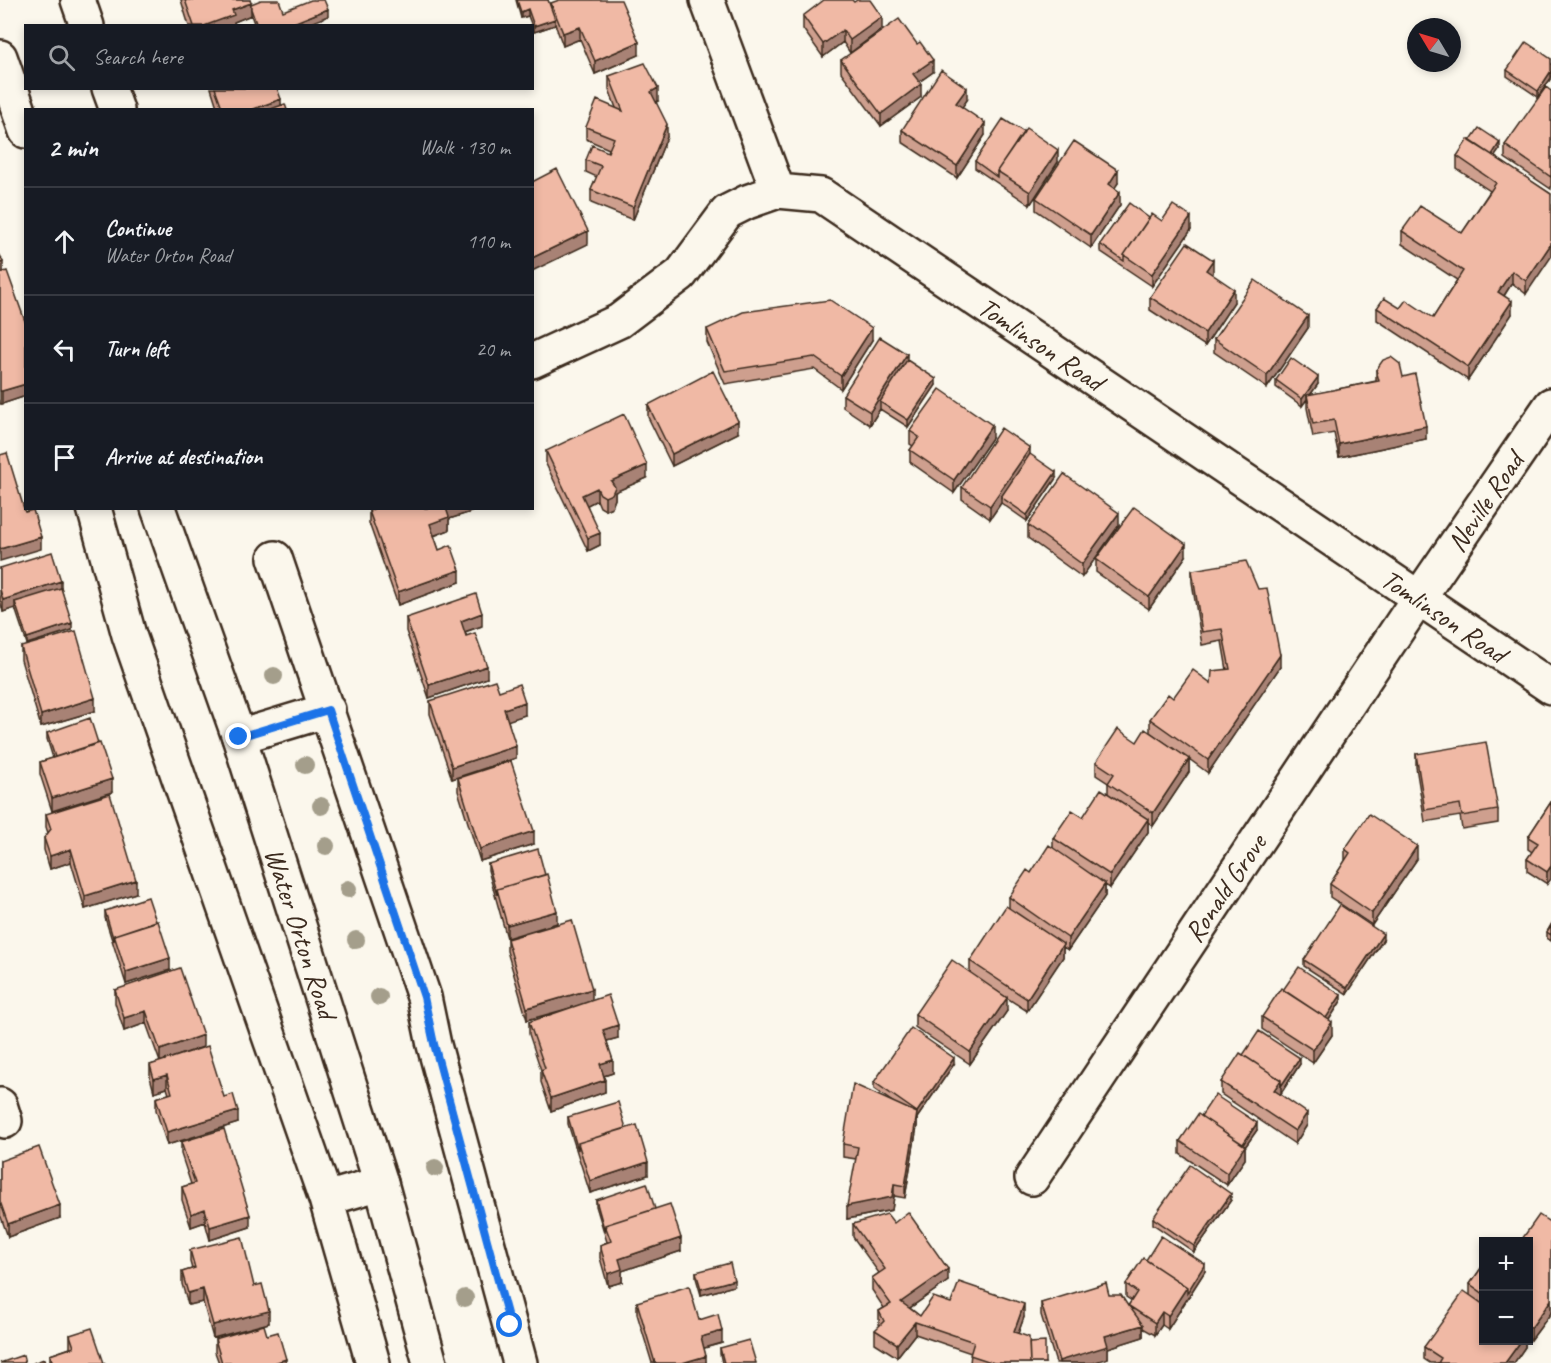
<!DOCTYPE html>
<html lang="en">
<head>
<meta charset="utf-8">
<style>
  :root { --surface:#171b24; --page:#20242c; --text:#f1f3f6; --muted:#9ea1a6; --line:#363941 }
  body { margin:0; font-family:Caveat,sans-serif; background:var(--page); color:var(--text) }
  .controls { position:absolute; right:18px; bottom:18px; display:grid; overflow:hidden; border-radius:0px; box-shadow:0 3px 9px #0003 }
  .controls button { width:54px; height:54px; display:grid; place-items:center; padding:0; border:0; border-bottom:2px solid var(--line); background:var(--surface); color:var(--text); font:30px sans-serif }
  .compass { position:absolute; left:1407px; top:18px; width:54px; height:54px; border-radius:50%; background:var(--surface); box-shadow:0 3px 9px #0003; rotate:308deg }
  .stop { position:absolute; width:18px; height:18px; margin:-14px; border:4px solid #1a73e8; border-radius:50%; background:#fff }
  .stop.end { background:#1a73e8; border-color:#fff; box-shadow:0 2px 6px #0008 }
  .list { margin:0; padding:0; list-style:none }
  h2 { display:flex; justify-content:space-between; align-items:center; height:78px; margin:0; padding:0 24px; font-size:26px }
  h2 small { font-size:20px; font-weight:400; color:var(--muted) }
  .list li { display:grid; grid-template-columns:39px 1fr auto; gap:18px; align-items:center; box-sizing:border-box; height:108px; padding:0 24px; border-top:2px solid var(--line) }
  .list b { display:block; font-size:22px; white-space:nowrap }
  .list p { margin:0; font-size:20px; white-space:nowrap; color:var(--muted) }
  .list em { font-size:20px; font-style:normal; color:var(--muted) }
  .icon { flex:none; width:33px; height:33px; fill:none; stroke:currentColor; stroke-width:2; stroke-linecap:round; stroke-linejoin:round }
  .map { position:relative; flex:none; width:1551px; height:1363px; overflow:hidden }
  .search { position:absolute; background:var(--surface); box-shadow:0 3px 9px #0003; left:24px; top:24px; width:510px; height:66px; display:flex; align-items:center; gap:15px; box-sizing:border-box; padding:0 21px; border-radius:0px; color:var(--muted); font-size:22px }
  .panel { position:absolute; background:var(--surface); box-shadow:0 3px 9px #0003; left:24px; top:108px; width:510px; height:402px; border-radius:0px }
  .map>svg:first-child { display:block }
  .lines { fill:none; stroke-linecap:round; stroke-linejoin:round }
  .minor-casing { stroke:#3b2a1e; stroke-width:38 }
  .secondary-casing { stroke:#3b2a1e; stroke-width:38 }
  .minor { stroke:#fbf7ec; stroke-width:33 }
  .secondary { stroke:#fbf7ec; stroke-width:33 }
  .tree { fill:#a49e8b }
  .wall { fill:#ce9f8e; stroke:#3b2a1e; stroke-width:1.5 }
  .shaded-wall { fill:#a88274; stroke:#3b2a1e; stroke-width:1.5 }
  .building { fill:#f0b9a5; stroke:#3b2a1e; stroke-width:1.5 }
  .route { stroke:#1a73e8; stroke-width:8 }
  .labels { text-anchor:middle; dominant-baseline:central; stroke-width:5; stroke-linejoin:round; paint-order:stroke }
  .street-label { font-size:28px; fill:#3b2a1e; stroke:#fbf7ec }
</style>
</head>
<body>
<div class="map">
<svg width="1551" height="1363" viewBox="0 0 1551 1363">
  <rect width="100%" height="100%" fill="#fbf7ec"/>
  <filter id="ink" filterUnits="userSpaceOnUse"><feTurbulence type="fractalNoise" baseFrequency=".0167" numOctaves="2"/><feDisplacementMap in="SourceGraphic" scale="12" xChannelSelector="R" yChannelSelector="G"/><feConvolveMatrix kernelMatrix="1 2 1 2 8 2 1 2 1" color-interpolation-filters="sRGB"/></filter>
  <g filter="url(#ink)">
    <g class="lines">
      <g class="minor-casing">
        <path id="minor" d="M78 0 87 26
          M707 0 778 191
          M109 88 117 110
          M532 361 619 321 681 274 727 212 747 202 778 191 821 195 1551 687
          M94 508 129 635 326 1199 373 1363
          M275 558 424 997 434 1045 520 1363
          M239 737 328 710
          M0 1105 5 1121
          M1032 1178 1418 599 1551 405
          M326 1199 381 1183"/>
      </g>
      <g class="secondary-casing">
        <path id="secondary" d="M0 57 26 131
          M158 508 239 737 381 1183 430 1363"/>
      </g>
      <use href="#minor" class="minor"/>
      <use href="#secondary" class="secondary"/>
    </g>
    <g class="tree">
      <circle cx="274" cy="676" r="9"/>
      <circle cx="305" cy="765" r="9"/>
      <circle cx="321" cy="806" r="9"/>
      <circle cx="326" cy="846" r="9"/>
      <circle cx="348" cy="889" r="9"/>
      <circle cx="356" cy="940" r="9"/>
      <circle cx="379" cy="997" r="9"/>
      <circle cx="435" cy="1168" r="9"/>
      <circle cx="465" cy="1298" r="9"/>
    </g>
    <path class="wall" d="M181 0H250L251 4 283 11 328 16 303 26H255L251 15 234 22V26H189Z
      M516 0H548L551 9V3L639 55 595 74 580 39 563 46 555 24V25L534 32 532 26 528 16 521 18Z
      M803 16 882 29 850 53 843 42 823 57 803 29Z
      M1551 59V78L1538 97 1507 76V70Z
      M841 60 933 72 919 82 921 97 881 126 841 72Z
      M609 76 658 101 656 102 667 137 633 220 591 203V190L597 177 586 172V160L608 152 609 149 586 139V127L616 108 609 89Z
      M211 88H277L281 105 287 110H218Z
      M1551 91V189L1505 158V145Z
      M967 100 962 107 985 135 957 178 902 142V130Z
      M1470 141 1500 149 1494 157 1551 194 1526 294 1512 283 1504 296 1512 314 1468 380 1377 320V308H1400L1433 318 1457 280 1402 244V231L1462 233 1490 191 1457 169V156Z
      M975 161 1058 162 1030 205 975 168Z
      M1118 183 1114 188 1120 205 1091 248 1036 210V198Z
      M1162 221 1191 230 1152 286 1100 251V244Z
      M0 255 3 272 26 324V396L2 404H0Z
      M1213 273 1212 274 1234 302 1205 346 1150 310V297Z
      M1308 328 1267 388 1214 352V339Z
      M707 329 872 340 841 389 814 369 725 384 707 342Z
      M907 360 936 385 908 427 880 409 870 425 843 407V395Z
      M1376 370 1403 377 1426 439 1339 457 1334 433 1313 437 1307 408V399L1302 406 1276 387V380L1318 384 1310 395 1376 381Z
      M648 405 738 433 672 466 648 417Z
      M910 431 992 438 954 493 910 462V450L913 446 910 444Z
      M546 451 647 478 615 492V499L612 507 605 510 600 507 597 500 587 505 600 545 588 551 546 464Z
      M1056 478 1027 521 1001 503 990 519 962 499V487Z
      M471 508V512L449 519V530L434 536 439 550 460 582 398 605 369 523V511Z
      M1028 525H1119L1082 577 1028 538Z
      M1186 556 1149 609 1096 572V559Z
      M0 568 61 588 72 630 27 644 15 608 3 612 0 601Z
      M1192 570 1280 667 1208 773 1189 759V772L1153 826 1148 822V832L1110 888 1105 885V896L1068 950 1063 947V957L1027 1011 998 992 1007 1011 970 1064 915 1027V1014L970 973V961L1009 908V897L1053 848V838L1083 817 1108 793V783L1096 775V762L1137 742 1181 754 1150 732V719L1173 698 1211 683 1227 670 1222 641 1202 645 1192 582Z
      M406 618 482 626 465 632 487 678 429 698 406 631Z
      M21 647 95 711 41 727 21 660Z
      M499 691 525 715 508 720 516 758 452 779 430 714V701Z
      M47 733 112 792 52 811 40 774V762L53 758 47 739Z
      M1416 754 1498 810V823L1462 829 1460 816 1425 822 1416 767Z
      M458 778 534 844 480 861 458 791Z
      M1551 802 1547 884 1527 871V859L1532 852 1528 849V837Z
      M46 814 136 893 85 909 71 862 50 869 44 850V838L48 833 46 827Z
      M1345 849 1417 859 1372 925 1330 897V884L1345 861Z
      M488 864 545 875 557 923 507 938 488 870Z
      M105 911 170 970 126 984 105 918Z
      M1551 925V941L1547 938V932Z
      M507 939 592 1000 618 1038 607 1041 613 1073 604 1076 605 1092 551 1111 541 1082V1070L529 1034V1022L565 1009 527 1020 507 951Z
      M1383 940 1347 994 1304 966V960Z
      M115 990 203 1047 178 1056 224 1097 238 1123 167 1145 156 1110V1098L169 1094 167 1088 154 1092 150 1077V1065L160 1062 146 1023 124 1031 115 1003Z
      M1283 990 1341 1001 1329 1020 1332 1035 1313 1063 1262 1029V1017Z
      M1243 1055 1300 1064 1280 1095 1307 1125 1295 1144 1221 1094V1082Z
      M954 1064 917 1118V1126L905 1198 894 1196 892 1210 847 1219 856 1159 843 1157V1144L894 1103 874 1089V1082Z
      M1201 1116 1257 1130 1245 1147V1159L1227 1185 1180 1154V1141Z
      M568 1117 626 1128 648 1175 590 1193 568 1124Z
      M181 1142 250 1227 210 1240 205 1222 191 1227 182 1200V1187L191 1184 181 1154Z
      M0 1161 60 1218 8 1237 1 1217H0Z
      M596 1200 655 1209 681 1251 622 1271V1282L608 1286 600 1258V1245L607 1242 596 1206Z
      M1231 1200 1194 1252 1153 1224V1218Z
      M894 1223 948 1281 910 1308 920 1316 951 1303 1024 1317 1018 1333 1029 1343 1045 1363H970L971 1353 915 1334 897 1357 875 1343V1330L880 1326 879 1324V1311L884 1308 872 1290V1278L879 1273 853 1237V1224Z
      M1551 1223V1313L1531 1340 1528 1338V1242Z
      M190 1250 254 1286 269 1323 213 1338 203 1302 188 1305 182 1284V1272L192 1269 190 1262Z
      M1146 1260 1205 1271 1168 1329 1162 1325 1155 1335 1143 1328V1337L1108 1348V1358L1093 1363H1056L1041 1315V1303L1109 1295 1128 1306 1132 1301 1126 1297V1284Z
      M1484 1264V1341H1525V1347L1514 1363H1430L1424 1359V1347L1470 1295V1284Z
      M696 1272 734 1286 701 1295 696 1278Z
      M637 1302 699 1320 722 1343 704 1348 706 1363H652L637 1314Z
      M70 1335 104 1363H50V1355L70 1348Z
      M267 1335 286 1363H219L215 1352V1339Z
      M720 1348 756 1363H722L720 1354Z"/>
    <path class="shaded-wall" d="M251 3V15L234 22V26H204L232 10Z
      M328 9V16L303 26H286Z
      M528 9V16L521 18V12Z
      M882 17V29L850 53V40Z
      M555 19V25L534 32V26Z
      M580 27V39L563 46V33Z
      M843 30V42L823 57V44Z
      M639 42V55L595 74V61Z
      M933 60V72L913 86V74Z
      M1551 71V78L1538 97V91Z
      M921 84V97L881 126V114Z
      M658 88V101L651 105V92Z
      M967 88V100L956 116V103Z
      M281 99V110H251Z
      M985 123V135L957 178V166Z
      M667 124V137L633 220V207Z
      M1500 142V149L1489 165V159Z
      M1058 150V162L1030 205V192Z
      M1118 170V183L1109 197V184Z
      M1120 192V205L1091 248V235Z
      M1191 217V230L1152 286V274Z
      M588 231V244L532 271V258Z
      M1551 244V257L1526 294V281Z
      M1213 260V273L1206 283V270Z
      M3 262V275L0 276V263Z
      M1512 271V283L1498 305V292Z
      M1234 289V302L1205 346V333Z
      M1512 301V314L1468 380V367Z
      M1308 316V328L1267 388V375Z
      M872 328V340L841 389V376Z
      M907 354V367L880 402V409L870 425V412Z
      M1318 377V384L1308 398 1307 395V399L1302 406V399Z
      M936 379V385L908 427V420Z
      M26 384V396L2 404V391Z
      M738 421V433L672 466V454Z
      M992 425V438L954 493V480Z
      M1426 426V439L1339 457V444Z
      M1030 448V460L1001 497V503L990 519V506Z
      M647 465V478L615 492V499L612 507 605 510V497L611 481Z
      M1056 472V478L1027 521V515Z
      M597 488V500L582 508V495Z
      M446 508H471V512L449 519V530L430 537V524Z
      M1119 513V525L1082 577V564Z
      M600 533V545L588 551V538Z
      M41 537V549L0 561V549Z
      M1186 544V556L1149 609V597Z
      M460 570V582L398 605V592Z
      M61 581V594L15 602V608L3 612V600Z
      M482 613V626L461 633V621Z
      M72 623V630L27 644V638Z
      M1280 655V667L1208 773V760Z
      M487 666V678L429 698V685Z
      M95 698V711L41 727V715Z
      M525 702V715L504 722V709Z
      M516 746V758L452 779V767Z
      M1189 759V772L1153 826V813Z
      M112 779V792L52 811V798Z
      M1148 819V832L1110 888V875Z
      M534 831V844L480 861V849Z
      M1417 846V859L1372 925V913Z
      M71 849V862L50 869V856Z
      M1551 866V879L1547 884V872Z
      M136 880V893L85 909V896Z
      M1105 884V896L1068 950V938Z
      M557 911V923L507 938V925Z
      M1383 934V940L1347 994V988Z
      M1063 944V957L1027 1011V999Z
      M170 958V970L126 984V972Z
      M592 989V1002L527 1020V1008Z
      M1341 995V1001L1323 1029V1022Z
      M1007 998V1011L970 1064V1052Z
      M146 1011V1023L124 1031V1018Z
      M1332 1022V1035L1313 1063V1050Z
      M618 1025V1038L603 1042V1030Z
      M203 1035V1047L160 1062V1050Z
      M954 1058V1064L917 1118V1126L905 1198V1186L917 1112Z
      M1300 1058V1064L1281 1093V1086Z
      M613 1060V1073L600 1077V1064Z
      M167 1075V1088L154 1092V1079Z
      M605 1080V1092L551 1111V1098Z
      M1281 1080V1093L1274 1103V1090Z
      M238 1111V1123L167 1145V1132Z
      M1307 1113V1125L1295 1144V1131Z
      M1257 1123V1130L1245 1147V1159L1227 1185V1173L1240 1149Z
      M648 1162V1175L590 1193V1181Z
      M894 1184V1196L892 1210 847 1219V1206Z
      M1231 1194V1200L1194 1252V1246Z
      M60 1205V1218L8 1237V1224Z
      M205 1209V1222L191 1227V1214Z
      M250 1215V1227L210 1240V1227Z
      M681 1238V1251L622 1271V1282L608 1286V1274L619 1259Z
      M1205 1264V1271L1168 1329V1316L1187 1287Z
      M948 1269V1281L901 1314V1302Z
      M734 1280V1286L701 1295V1289Z
      M203 1289V1302L188 1305V1293Z
      M1551 1300V1313L1531 1340V1328Z
      M1024 1304V1317L1014 1345V1332Z
      M269 1311V1323L213 1338V1325Z
      M1162 1312V1325L1155 1335V1323Z
      M915 1322V1334L897 1357V1344Z
      M1143 1325V1337L1108 1348V1358L1093 1363H1059V1361L1105 1336Z
      M722 1331V1343L701 1349V1337Z
      M1521 1341H1525V1347L1514 1363H1505Z
      M706 1356V1363H682Z
      M286 1359V1363H274Z"/>
    <path class="building" d="M185 0H250L251 3 232 10 234 15 204 26H194Z
      M261 0H279L283 11 311 0H324L328 9 286 26H257L251 9V4Z
      M517 0H548L555 19 534 26 528 9 521 12Z
      M559 0H621L639 42 595 61 580 27 563 33 551 3Z
      M824 0H852L854 2 857 0H870L882 17 850 40 843 30 823 44 803 16Z
      M899 19 917 44 920 42 933 60 913 74 921 84 881 114 841 60Z
      M1526 42 1551 59V71L1538 91 1507 70Z
      M645 63 658 88 651 92 667 124 633 207 591 190 601 166 586 160 592 145 608 152 614 138 586 127 597 100 623 111 609 76Z
      M941 70 967 88 956 103 985 123 957 166 902 130Z
      M1546 87 1551 91V177L1505 145Z
      M215 88H277L281 99 251 110H223Z
      M285 104 287 110H268Z
      M1003 119 1024 132 997 171V177L975 161Z
      M1026 128 1058 150 1030 192 997 171Z
      M1479 128 1500 142 1492 155 1470 141Z
      M1468 139 1551 194V244L1526 281 1512 271 1498 292 1512 301 1468 367 1377 308 1384 298 1400 308 1406 300 1433 318 1463 271 1402 231 1420 206 1462 233 1496 183 1457 156Z
      M1074 141 1118 170 1109 184 1120 192 1091 235 1036 198Z
      M557 169 588 231 532 258V182Z
      M1129 203 1149 218 1124 255V261L1100 244Z
      M1173 205 1191 217 1152 274 1124 255 1152 214 1162 221Z
      M1187 243 1213 260 1206 270 1234 289 1205 333 1150 297Z
      M0 255 3 262 0 263Z
      M7 271 26 324V384L2 391H0V273Z
      M1255 280 1308 316 1267 375 1214 339Z
      M830 300 872 328 841 376 814 357 725 371 707 329 743 312Z
      M880 337 907 354 870 412 843 395Z
      M1391 357 1400 364 1403 377 1415 374 1426 426 1339 444 1334 420 1313 424 1307 395 1379 381 1376 370 1383 360Z
      M1291 358 1318 377 1302 399 1276 380Z
      M907 360 936 379 908 420 880 402Z
      M713 371 738 421 672 454 648 405Z
      M940 389 992 425 954 480 910 450 919 437 910 431Z
      M624 414 647 465 611 481 615 487 612 494 605 497 600 494 597 488 582 495 600 533 588 538 546 451Z
      M1001 428 1030 448 990 506 962 487Z
      M7 453 25 512 33 510 41 537 0 549V455Z
      M1030 454 1056 472 1027 515 1001 497Z
      M1064 474 1119 513 1082 564 1028 525Z
      M1134 507 1186 544 1149 597 1096 559Z
      M375 508H446L449 517 430 524 439 550 451 545 460 570 398 592 369 511Z
      M52 552 61 581 3 600 0 589V568Z
      M1246 561 1258 589 1267 588 1280 655 1208 760 1150 719 1168 694 1173 698 1193 670 1211 683 1212 671 1230 669 1222 629 1202 632 1192 570Z
      M61 588 72 623 27 638 15 602Z
      M476 594 482 613 461 621 466 636 475 633 487 666 429 685 406 618Z
      M76 631 95 698 41 715 21 647Z
      M495 680 499 691 519 684 525 702 504 709 516 746 452 767 430 701Z
      M90 718 98 743 55 757 47 733Z
      M1118 729 1137 742 1145 729 1189 759 1153 813 1108 783 1114 774 1096 762Z
      M1486 742 1498 810 1462 816 1460 804 1425 810 1416 754Z
      M100 743 112 779 52 798 40 762Z
      M511 761 534 831 480 849 458 778Z
      M1101 789 1148 819 1110 875 1053 838 1072 810 1083 817Z
      M110 794 136 880 85 896 71 849 50 856 44 838 51 829 46 814Z
      M1551 802V866L1547 872 1527 859 1538 843 1528 837Z
      M1369 814 1417 846 1372 913 1330 884 1350 853 1345 849Z
      M1049 845 1105 884 1068 938 1009 897 1027 870 1031 873Z
      M538 849 545 875 497 889V895L488 864Z
      M547 874 557 911 507 925 497 889Z
      M148 897 156 921 114 935V941L105 911Z
      M1340 905 1383 934 1347 988 1304 960Z
      M1006 906 1063 944 1027 999 970 961Z
      M572 920 592 989 527 1008 507 939Z
      M158 921 170 958 126 972 114 935Z
      M1551 925V935L1547 932Z
      M952 960 1007 998 970 1052 915 1014Z
      M1299 967 1341 995 1326 1018 1283 990Z
      M180 968 203 1035 160 1050 146 1011 124 1018 115 990Z
      M1281 988 1332 1022 1313 1050 1262 1017Z
      M608 995 618 1025 603 1030 613 1060 600 1064 605 1080 551 1098 541 1070 545 1068 529 1022Z
      M911 1028 954 1058 917 1112 874 1082Z
      M1259 1031 1300 1058 1281 1086V1080L1243 1055Z
      M208 1046 224 1097 233 1094 238 1111 167 1132 156 1098 172 1093 167 1075 154 1079 150 1065Z
      M1240 1053 1281 1080 1274 1090 1307 1113 1295 1131 1221 1082Z
      M853 1084 917 1113 905 1186 894 1184 892 1197 847 1206 858 1147 843 1144Z
      M1215 1095 1257 1123 1243 1144 1201 1116Z
      M618 1102 626 1128 578 1143V1150L568 1117Z
      M1198 1114 1245 1146 1227 1173 1180 1141Z
      M637 1125 648 1162 590 1181 578 1143Z
      M224 1129 250 1215 210 1227 205 1209 191 1214 182 1187 195 1183 181 1142Z
      M39 1147 60 1205 8 1224 1 1204 0 1205V1161Z
      M1190 1165 1231 1194 1194 1246 1153 1218Z
      M647 1183 655 1209 605 1225V1232L596 1200Z
      M670 1204 681 1238 619 1259 622 1269 608 1274 600 1245 611 1241 605 1225Z
      M908 1212 948 1269 901 1302 920 1316 933 1297 951 1303 959 1282 1024 1304 1014 1332 1029 1337 1030 1363H994L970 1355 974 1342 915 1322 897 1344 875 1330 884 1321 879 1311 891 1304 872 1278 885 1269 853 1224 887 1214 894 1223Z
      M1539 1215 1551 1223V1300L1531 1328 1528 1326V1242H1520Z
      M1161 1236 1205 1264 1187 1293V1287L1146 1260Z
      M242 1237 254 1286 262 1284 269 1311 213 1325 203 1289 188 1293 182 1272 195 1268 190 1250Z
      M1143 1258 1187 1287 1168 1316 1162 1312 1155 1323 1129 1306 1143 1325 1105 1336 1108 1346 1059 1361 1041 1303 1106 1283 1109 1295H1121L1128 1306 1137 1292 1126 1284Z
      M730 1263 734 1280 701 1289 696 1272Z
      M1484 1264V1294L1470 1284Z
      M689 1286 699 1320 718 1314 722 1331 701 1337 706 1356 682 1363H655L637 1302Z
      M1464 1291 1484 1305V1341H1521L1505 1363H1438L1441 1358 1424 1347Z
      M264 1325 267 1335 278 1332 286 1359 274 1363H222L215 1339Z
      M92 1328 104 1363H53L50 1355 74 1347 70 1335Z
      M749 1340 756 1363H724L720 1348Z
      M1045 1342V1363H1030L1029 1343Z
      M23 1355 25 1363H0Z
      M44 1359 45 1363H33Z"/>
  </g>
  <g class="lines" filter="url(#ink)">
    <path class="route" d="M239 737 328 710 424 997 434 1044 510 1325"/>
  </g>
  <g class="labels">
    <g class="street-label">
      <text transform="translate(1041 344) rotate(34)">Tomlinson Road</text>
      <text transform="translate(1485 502) rotate(-56)">Neville Road</text>
      <text transform="translate(1444 616) rotate(34)">Tomlinson Road</text>
      <text transform="translate(1225 888) rotate(-56)">Ronald Grove</text>
      <text transform="translate(301 933) rotate(72)">Water Orton Road</text>
    </g>
  </g>
</svg>
<div class="controls">
<button>+</button>
<button>−</button>
</div>
<svg class="compass" viewBox="-18 -18 36 36"><path d="M0-13l5 13h-10z" fill="#e53935"/><path d="M0 13l5-13h-10z" fill="#9ea1a6"/></svg>
<div class="stop" style="left:510px;top:1325px"></div>
<div class="stop end" style="left:239px;top:737px"></div>
<div class="search"><svg class="icon" aria-label="search" viewBox="0 0 24 24"><circle cx="10" cy="10" r="6"/><path d="M15 15l6 6"/></svg>Search here</div>
<section class="panel">
<h2>2 min<small>Walk · 130 m</small></h2>
<ul class="list">
<li><svg class="icon" aria-label="ahead" viewBox="0 0 24 24"><path d="M12 20V5M6 11l6-6 6 6"/></svg><div><b>Continue</b><p>Water Orton Road</p></div><em>110 m</em></li>
<li><svg class="icon" aria-label="left" viewBox="0 0 24 24"><path d="M17 20v-9H6M10 6l-5 5 5 5"/></svg><div><b>Turn left</b></div><em>20 m</em></li>
<li><svg class="icon" aria-label="arrive" viewBox="0 0 24 24"><path d="M6 21V4h12l-3 4 3 4H6"/></svg><div><b>Arrive at destination</b></div></li>
</ul>
</section>
</div>
</body>
</html>
